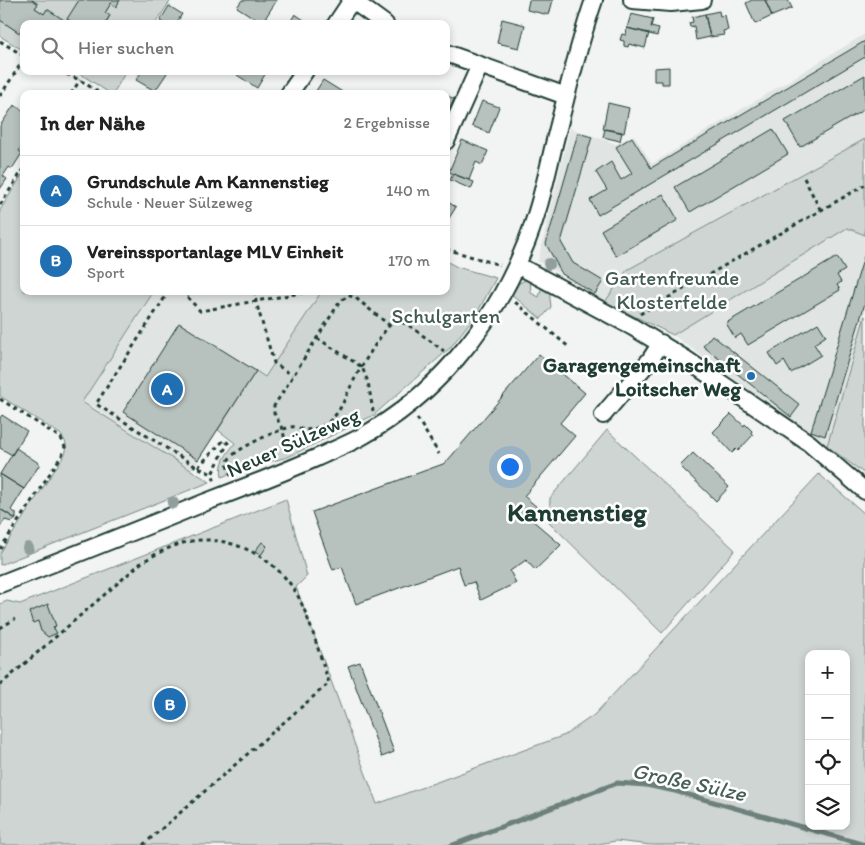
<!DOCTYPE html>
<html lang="de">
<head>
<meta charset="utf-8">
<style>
  :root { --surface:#fff; --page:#f6f6f6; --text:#222; --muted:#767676; --line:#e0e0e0; --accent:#1f6fb2 }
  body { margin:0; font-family:Itim,sans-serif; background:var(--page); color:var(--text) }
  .controls { position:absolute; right:15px; bottom:15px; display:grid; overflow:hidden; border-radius:10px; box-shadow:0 2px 8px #0003 }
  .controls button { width:45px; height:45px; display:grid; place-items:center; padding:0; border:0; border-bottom:1px solid var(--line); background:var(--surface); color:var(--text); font:25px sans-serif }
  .you { position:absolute; left:509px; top:466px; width:18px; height:18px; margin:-12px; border:4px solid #fff; border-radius:50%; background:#1a73e8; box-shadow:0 0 0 8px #1a73e833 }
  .badge { display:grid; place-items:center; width:32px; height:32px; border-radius:50%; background:var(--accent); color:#fff; font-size:16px; font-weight:700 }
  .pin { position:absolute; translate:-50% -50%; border:2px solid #fff; box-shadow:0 1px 5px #0006 }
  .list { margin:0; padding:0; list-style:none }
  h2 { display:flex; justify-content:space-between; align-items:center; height:65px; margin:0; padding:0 20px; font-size:21px }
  h2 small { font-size:16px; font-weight:400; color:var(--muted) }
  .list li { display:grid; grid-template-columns:32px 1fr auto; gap:15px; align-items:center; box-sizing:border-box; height:70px; padding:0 20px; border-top:1px solid var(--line) }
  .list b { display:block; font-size:19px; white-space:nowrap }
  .list p { margin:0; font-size:16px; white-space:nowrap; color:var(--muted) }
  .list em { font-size:16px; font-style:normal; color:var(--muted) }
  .icon { flex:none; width:28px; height:28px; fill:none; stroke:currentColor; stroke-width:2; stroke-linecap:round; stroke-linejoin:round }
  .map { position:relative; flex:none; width:865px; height:845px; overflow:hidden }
  .search { position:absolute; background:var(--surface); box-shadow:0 2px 8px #0003; left:20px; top:20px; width:430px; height:55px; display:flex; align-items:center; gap:12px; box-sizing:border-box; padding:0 18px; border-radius:10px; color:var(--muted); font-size:19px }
  .panel { position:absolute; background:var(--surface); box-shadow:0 2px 8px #0003; left:20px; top:90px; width:430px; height:205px; border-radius:10px }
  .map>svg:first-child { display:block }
  .built { fill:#e0e4e3 }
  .green { fill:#ced5d3; stroke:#768984; fill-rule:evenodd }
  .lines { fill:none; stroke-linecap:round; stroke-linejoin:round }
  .stream { stroke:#6d807b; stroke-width:5 }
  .building { fill:#b7c1bd; stroke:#1f3d34 }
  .minor-casing { stroke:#1f3d34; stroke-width:20 }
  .path { stroke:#1f3d34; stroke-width:3; stroke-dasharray:4 4; stroke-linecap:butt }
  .minor { stroke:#fff; stroke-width:16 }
  .tree { fill:#919f9c }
  .poi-dot { fill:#1f6fb2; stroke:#fff; stroke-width:2 }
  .labels { text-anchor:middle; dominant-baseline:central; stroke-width:5; stroke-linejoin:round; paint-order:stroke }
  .park-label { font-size:21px; fill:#425b54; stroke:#fff }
  .poi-label { font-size:21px; font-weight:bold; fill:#1f3d34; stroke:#fff; text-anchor:end }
  .street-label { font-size:21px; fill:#1f3d34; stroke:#fff }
  .water-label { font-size:22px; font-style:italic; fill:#465f57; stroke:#fff }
  .district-label { font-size:26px; font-weight:bold; fill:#1f3d34; stroke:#fff }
</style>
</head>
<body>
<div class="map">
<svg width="865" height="845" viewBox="0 0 865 845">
  <rect width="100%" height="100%" fill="#f2f3f3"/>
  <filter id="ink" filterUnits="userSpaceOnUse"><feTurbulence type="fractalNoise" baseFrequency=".02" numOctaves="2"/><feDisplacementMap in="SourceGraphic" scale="10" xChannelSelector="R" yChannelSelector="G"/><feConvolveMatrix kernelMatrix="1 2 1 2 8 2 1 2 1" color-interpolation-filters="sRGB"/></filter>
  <g filter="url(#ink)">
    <path class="built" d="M865 34V139L627 270 605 302 538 261 570 128 616 144 634 135 652 164Z
      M847 228 865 235V316L827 446 673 335Z
      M154 291H322L265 377 256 371 192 471 82 401Z"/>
    <path class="green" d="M32 0H79L75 24H62L47 10 44 14 35 8 38 4Z
      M120 0H171L155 24H105L110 16 105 13 111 3 116 6Z
      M0 20 24 36V51L0 36Z
      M76 71 83 72 126 71 113 94H111Z
      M865 139V235L847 228 673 335 605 302 627 270Z
      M24 172V291H154L82 402 210 482 0 565V553L65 454C68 446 66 441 60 434L0 396V210Z
      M446 261 457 267 496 278 477 313 450 348 374 415 288 457 238 470 222 477C219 462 227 454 235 443L218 430 256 371 265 377 322 291H446Z
      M525 280 530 281 531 293 539 297 542 286 549 290 551 307 541 319 510 293 516 285Z
      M865 316V474L827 446Z
      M607 430 735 550 662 633 549 522 550 498Z
      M819 474 865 514V845H651L616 841 592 845H0V604L7 601 20 604 286 499 307 576 296 587 377 804 565 735 594 715ZM809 654H846V826H809Z"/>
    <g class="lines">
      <path class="stream" d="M453 845 617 783 646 785 675 791 865 845"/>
    </g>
    <path class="building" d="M0 0H32L38 4 35 8 44 14 47 9 64 20 62 24H24V36L0 20Z
      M79 0H120L116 7 111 3 105 13 110 15 105 24H75L67 19Z
      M242 0H277L262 23 237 7Z
      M529 0H553L549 15 527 10Z
      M752 0H765L772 16 755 24 746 3Z
      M765 0H788L792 8 772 16Z
      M169 6 182 14 176 24H165L160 21Z
      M719 11 720 16 725 15 728 30 723 31 724 35 710 37 705 14Z
      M295 14 310 24H289Z
      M631 14 653 19 651 27 659 29 657 36 627 28Z
      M705 14 710 37 696 40 694 26 690 27 689 23 693 22 692 17Z
      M502 19 525 25 519 48 497 43Z
      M627 28 649 33 645 48 629 44 628 47 624 46V41L620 40 622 34 626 35Z
      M865 41V57L598 215 590 200 607 190 596 172 611 162 621 180 632 173 616 147 632 137 651 168Z
      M669 67V84H662V81H654V68Z
      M142 71H164L167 73 155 91 136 80Z
      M239 71H267L257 88 237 75Z
      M865 75V109L800 147 785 121Z
      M323 80 344 93 343 94H314Z
      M446 95 454 99 446 118Z
      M482 101 499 107 489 133 472 126Z
      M608 103 629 108 624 133 603 129Z
      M14 105 24 111V143L19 151 22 153 12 169 9 167 3 176 7 179 0 189V126Z
      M605 129 622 132 620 141 603 137Z
      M773 129 788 154 690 212 675 187Z
      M578 133 592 137 561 242 573 263 603 281 595 294 562 274 546 244Z
      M462 140 488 151 482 165 476 162 469 180 449 172Z
      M453 174 474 182 471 189 450 180Z
      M663 194 678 220 616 256 601 230Z
      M446 201 456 207 446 223Z
      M865 253V303L825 436 811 431Z
      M837 257 845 270 837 275 841 282 837 285 840 290 748 345 741 334 735 338 726 323Z
      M179 323 256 371 198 460 123 412Z
      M818 323 826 336 814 344 821 355 791 373 784 361 777 366 769 353Z
      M712 335 800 405 791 417 703 346Z
      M539 354 585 393 560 423 575 436 524 496 539 509 531 519 561 545 535 570 526 560 510 571 516 583 481 600 474 582 464 585 458 566 356 604 342 567 333 570 312 512 443 464 448 460Z
      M731 414 744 426 745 424 752 431 751 433 753 435 738 451 736 449 732 453 713 432Z
      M2 415 27 431 12 455 0 448V418Z
      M16 448 40 464 24 489 0 474Z
      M693 453 729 487 716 501 680 466Z
      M0 474 24 489 11 510 16 513V519L0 509Z
      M0 509 16 519 12 522 5 520 0 527Z
      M262 542 267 546 261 555 255 551Z
      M48 604 56 626 53 627 57 633 48 637 41 631 38 621 33 623 29 612Z
      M360 662 394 752 382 757 348 666Z"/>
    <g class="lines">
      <g class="minor-casing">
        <path id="minor" d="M632 0 671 3 702 0
          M336 24 352 0 385 24
          M446 53 566 96
          M289 94 305 71
          M446 141 480 65
          M517 265 631 326 684 358 809 443 865 491
          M603 415 650 360 661 343
          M0 584C69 557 138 530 206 502 243 488 280 474 316 458 331 451 346 445 361 437 433 397 491 328 522 253 538 217 546 178 555 140 567 93 578 46 594 0"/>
      </g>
      <path class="path" d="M0 41 24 56
        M59 71 80 80 101 94
        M71 94 80 80
        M0 96 24 59
        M804 178 821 211
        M0 205 24 168
        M446 249 500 265
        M169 291 96 404 195 466 212 474
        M182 291 200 311 312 291
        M255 291 256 302 274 363 292 375
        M515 302 570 348
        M640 314 865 185
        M317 338 362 367 368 382 373 411
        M0 399 61 438 65 447 62 455 0 549
        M417 418 439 454
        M287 453 283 430 274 413V406L339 303 348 295 357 299 389 325
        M198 467 224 440 228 443 212 474 215 482
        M231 476C229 471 226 466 228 461 232 450 279 429 291 427 295 426 299 428 302 429 310 431 318 428 324 425 339 416 343 402 350 388 356 375 382 331 392 323L400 322 407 324 444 351
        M0 628 15 619
        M0 685 141 563C160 551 182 540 205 540 244 540 283 565 300 600 312 626 320 656 329 683L143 845"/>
      <use href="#minor" class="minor"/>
    </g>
    <g class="tree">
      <circle cx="549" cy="264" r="6"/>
      <circle cx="173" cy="503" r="6"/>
      <circle cx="28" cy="548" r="6"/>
    </g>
  </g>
  <circle class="poi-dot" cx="751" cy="376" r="5"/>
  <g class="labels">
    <g class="park-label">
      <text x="672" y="277">Gartenfreunde<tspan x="672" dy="24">Klosterfelde</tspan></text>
      <text x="446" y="315">Schulgarten</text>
    </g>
    <g class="poi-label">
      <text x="741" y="364">Garagengemeinschaft<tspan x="741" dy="24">Loitscher Weg</tspan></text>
    </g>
    <g class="street-label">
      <text transform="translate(293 442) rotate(-24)">Neuer Sülzeweg</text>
    </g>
    <g class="water-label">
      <text transform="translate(689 782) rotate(12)">Große Sülze</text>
    </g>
    <g class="district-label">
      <text x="577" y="512">Kannenstieg</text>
    </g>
  </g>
</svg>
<div class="controls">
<button>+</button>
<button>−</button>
<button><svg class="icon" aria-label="locate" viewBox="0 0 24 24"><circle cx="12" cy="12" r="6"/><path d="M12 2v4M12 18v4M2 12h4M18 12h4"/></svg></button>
<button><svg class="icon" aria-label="layers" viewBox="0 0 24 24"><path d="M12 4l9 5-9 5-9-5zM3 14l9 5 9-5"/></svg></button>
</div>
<div class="you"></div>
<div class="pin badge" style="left:167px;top:389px">A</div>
<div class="pin badge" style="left:170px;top:704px">B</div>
<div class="search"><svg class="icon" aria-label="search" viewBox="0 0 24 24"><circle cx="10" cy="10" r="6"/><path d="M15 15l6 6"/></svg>Hier suchen</div>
<section class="panel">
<h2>In der Nähe<small>2 Ergebnisse</small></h2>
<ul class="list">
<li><span class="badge">A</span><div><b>Grundschule Am Kannenstieg</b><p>Schule · Neuer Sülzeweg</p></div><em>140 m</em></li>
<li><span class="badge">B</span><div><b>Vereinssportanlage MLV Einheit</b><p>Sport</p></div><em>170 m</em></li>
</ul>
</section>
</div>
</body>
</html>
